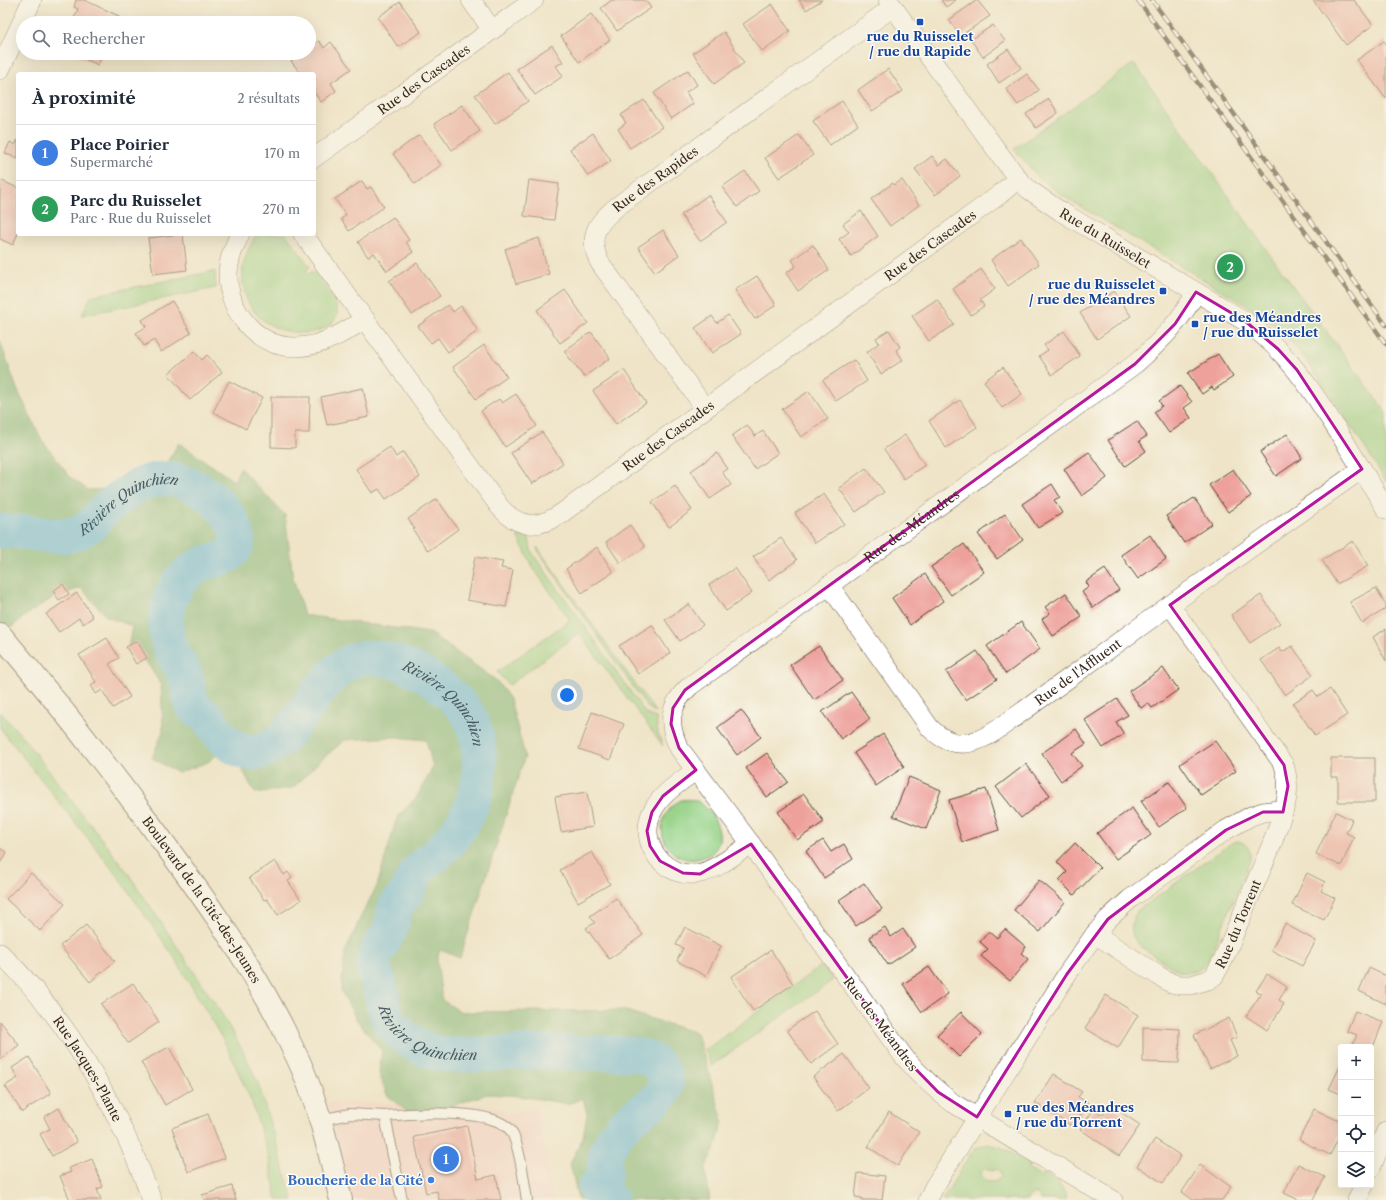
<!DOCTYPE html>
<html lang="fr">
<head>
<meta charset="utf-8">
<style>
  :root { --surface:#fff; --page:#f6f6f7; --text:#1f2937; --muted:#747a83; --line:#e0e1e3; --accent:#d93025 }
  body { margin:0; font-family:"Libre Caslon Text",serif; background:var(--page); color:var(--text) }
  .controls { position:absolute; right:12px; bottom:12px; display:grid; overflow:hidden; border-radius:4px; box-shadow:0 4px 16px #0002 }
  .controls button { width:36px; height:36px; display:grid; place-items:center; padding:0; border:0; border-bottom:1px solid var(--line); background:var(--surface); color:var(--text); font:20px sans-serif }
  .you { position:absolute; left:567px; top:695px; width:14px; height:14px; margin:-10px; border:3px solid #fff; border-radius:50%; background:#1a73e8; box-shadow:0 0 0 6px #1a73e833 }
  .badge { display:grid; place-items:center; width:26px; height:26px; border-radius:50%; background:var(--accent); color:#fff; font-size:13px; font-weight:700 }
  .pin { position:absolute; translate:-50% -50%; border:2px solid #fff; box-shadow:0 1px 4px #0006 }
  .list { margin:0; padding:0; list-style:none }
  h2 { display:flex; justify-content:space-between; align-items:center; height:52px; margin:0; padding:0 16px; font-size:17px }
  h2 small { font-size:13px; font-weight:400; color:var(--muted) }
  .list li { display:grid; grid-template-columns:26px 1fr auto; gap:12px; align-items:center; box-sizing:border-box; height:56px; padding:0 16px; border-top:1px solid var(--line) }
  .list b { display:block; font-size:15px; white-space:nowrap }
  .list p { margin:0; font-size:13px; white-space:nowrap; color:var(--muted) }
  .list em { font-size:13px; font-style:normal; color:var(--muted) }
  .icon { flex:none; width:22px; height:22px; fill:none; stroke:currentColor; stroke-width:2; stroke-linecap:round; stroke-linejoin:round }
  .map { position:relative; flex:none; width:1386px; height:1200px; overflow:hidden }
  .search { position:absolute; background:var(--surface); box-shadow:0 4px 16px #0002; left:16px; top:16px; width:300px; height:44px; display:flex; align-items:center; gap:10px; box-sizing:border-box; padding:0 14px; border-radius:22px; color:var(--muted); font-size:15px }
  .panel { position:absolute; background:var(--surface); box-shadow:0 4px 16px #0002; left:16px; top:72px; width:300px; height:164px; border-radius:4px }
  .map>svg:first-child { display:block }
  .built { fill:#f7d0c9 }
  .green { fill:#95d186; stroke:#687e52; fill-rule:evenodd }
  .forest { fill:#78b373; stroke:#5a6e48 }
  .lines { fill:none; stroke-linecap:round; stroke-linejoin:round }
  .river { stroke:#62b7de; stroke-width:35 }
  .building { fill:#eea09b }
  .service-casing { stroke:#564637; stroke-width:12 }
  .minor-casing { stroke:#564637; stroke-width:20 }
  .secondary-casing { stroke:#564637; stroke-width:24 }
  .service { stroke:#fff; stroke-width:10 }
  .minor { stroke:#fff; stroke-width:19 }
  .secondary { stroke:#fff; stroke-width:22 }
  .rail-casing { stroke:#3b2a1e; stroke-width:4.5 }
  .rail { stroke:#fdfcf7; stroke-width:3; stroke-dasharray:9; stroke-linecap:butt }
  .marked { fill:none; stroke:#b5179e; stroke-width:3; stroke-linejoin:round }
  .transit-dot { fill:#1a4fb4; stroke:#fdfcf7; stroke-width:1.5 }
  .shop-dot { fill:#3f7fe0; stroke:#fdfcf7; stroke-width:1.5 }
  .labels { text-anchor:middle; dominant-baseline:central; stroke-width:3; stroke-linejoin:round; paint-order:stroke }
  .transit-label { font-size:13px; font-weight:bold; fill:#164399; stroke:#fdfcf7; text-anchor:start }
  .street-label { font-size:13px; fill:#3b2a1e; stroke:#fdfcf7 }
  .shop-label { font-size:13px; font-weight:bold; fill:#366cbe; stroke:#fdfcf7; text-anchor:end }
  .water-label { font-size:14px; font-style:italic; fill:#495b61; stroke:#fdfcf7 }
</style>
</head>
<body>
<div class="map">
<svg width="1386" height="1200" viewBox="0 0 1386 1200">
  <rect width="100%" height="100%" fill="#fdfcf7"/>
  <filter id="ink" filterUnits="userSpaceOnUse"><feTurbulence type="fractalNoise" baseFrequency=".025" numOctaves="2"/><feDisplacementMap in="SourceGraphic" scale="8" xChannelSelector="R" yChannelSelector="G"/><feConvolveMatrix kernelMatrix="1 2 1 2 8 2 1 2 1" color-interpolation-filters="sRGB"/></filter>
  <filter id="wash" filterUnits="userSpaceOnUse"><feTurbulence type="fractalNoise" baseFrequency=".012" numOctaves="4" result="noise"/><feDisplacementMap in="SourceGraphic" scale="16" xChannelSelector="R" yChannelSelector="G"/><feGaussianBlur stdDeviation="0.9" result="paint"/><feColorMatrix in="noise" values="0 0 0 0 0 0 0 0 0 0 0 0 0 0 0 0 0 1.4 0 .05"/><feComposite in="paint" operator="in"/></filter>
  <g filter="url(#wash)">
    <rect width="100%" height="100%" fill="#efe4c7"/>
    <path class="built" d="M328 1102 476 1105 505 1110 508 1114 536 1107 554 1200H350Z"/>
    <path class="green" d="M1134 63 1270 255 1386 412V482C1371 456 1354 431 1337 405 1320 380 1304 354 1282 333 1270 321 1255 311 1241 302L1063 196 1039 178 1014 149Z
      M256 234H286L310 267 306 270 309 274 313 271C320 280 335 296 337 307 344 346 235 347 243 268 244 256 251 245 256 234Z
      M215 271 216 288 82 315 91 296Z
      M517 536 529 537 531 550 535 557 582 622 646 714 656 718 658 733 663 746 579 633 509 685 497 672 570 620 534 569Z
      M537 547 656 713 647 707 537 549Z
      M0 712 21 735 52 775 128 873 220 1011 243 1051 258 1083 293 1200H277L268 1154 251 1100 226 1045 176 960 117 875 0 728Z
      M681 800C685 800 689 799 693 800 707 802 722 827 719 840 718 847 713 854 706 856 670 873 642 822 681 800Z
      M1238 841C1248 843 1251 851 1250 860L1209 959C1205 965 1200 971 1192 972 1180 975 1170 966 1161 960 1140 947 1121 936 1138 910L1226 847 1233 842Z
      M822 965 833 980 711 1066 705 1050Z
      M988 1144 1001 1147 1030 1164 1028 1169 1041 1177 1044 1172C1055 1180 1065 1186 1066 1200H1041L1039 1195 1034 1193 1030 1196 1028 1200H942L971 1153 976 1148ZM984 1169 992 1171 996 1169 1001 1173V1177C996 1182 992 1183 985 1181L981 1176V1173Z"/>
    <path class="forest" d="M0 341 17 389 42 440 70 477 88 490 122 488 157 478 179 443 234 481 240 468 285 515 293 578 304 615 430 633 497 681 510 699 525 756 460 958 440 950 437 960 442 1000 461 1012 623 1010 697 1033 723 1121 716 1146 705 1169 710 1200H578V1198L570 1164 583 1137 587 1114 583 1098 568 1104 519 1096 487 1094 433 1112H407L387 1095 379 1073 382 1051 356 1019 341 990 345 952 364 910 377 886 397 817 416 798 433 767 426 740 395 737 345 740 321 760 293 788 255 793 229 745 208 762 178 773 152 758 163 731 161 685 148 664 128 648 132 626 107 617 81 588 54 597 28 614 7 631 0 624Z"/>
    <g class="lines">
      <path class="river" id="s1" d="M0 531C8 532 16 532 25 532 44 534 63 540 81 531 91 527 97 518 105 510 139 479 166 467 207 494 222 504 251 538 230 554 221 561 210 560 200 565 169 581 159 619 171 650 174 657 179 663 183 671 190 682 187 700 195 709 199 713 205 714 208 718 212 722 214 727 218 732 227 744 243 756 259 752 297 743 312 681 350 662 386 644 450 685 469 716 478 732 480 754 479 772 478 802 461 830 440 851 434 857 427 861 421 867 413 875 411 885 405 895 402 899 397 903 395 908 392 916 394 922 389 931 384 941 376 950 374 960 373 963 373 965 373 968 374 973 378 978 379 983 383 996 382 1011 390 1022 400 1036 421 1050 437 1053 445 1055 454 1055 462 1055 489 1055 516 1052 544 1052 560 1052 577 1053 593 1053 609 1053 626 1052 642 1056 654 1059 668 1071 666 1085 665 1098 642 1109 632 1118 626 1123 620 1129 615 1136 611 1142 606 1150 605 1158 604 1160 605 1172 605 1174 604 1177 597 1184 595 1187L596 1189 611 1200"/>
    </g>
    <g id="blocks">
      <path class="building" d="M76 0H84L119 16 116 23H72L78 9 74 7Z
        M612 0H645L651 8 617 31 601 8Z
        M799 0H822L806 10Z
        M941 0H956L946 7Z
        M977 0 990 16 960 36 949 20Z
        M1313 0H1354L1373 25 1346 45Z
        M400 2 421 32 398 47 378 17Z
        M772 4 790 31 762 51 743 24Z
        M591 14 610 40 579 62 561 36Z
        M993 25 1005 41 983 57 971 40Z
        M724 32 744 63 714 84 693 53Z
        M319 41 324 48 331 42 351 69 331 83 336 91 321 102 314 92V74H301L291 61 302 53H309V48Z
        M1384 41 1386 43V99L1357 60Z
        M552 45 563 62 556 66 563 76 535 95 517 69Z
        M1008 49 1021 68 999 83 987 64Z
        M71 53H103L98 65Z
        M888 69 903 91 872 111 858 90Z
        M688 70 697 85 686 92 693 104 671 119 654 93Z
        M508 72 528 101 495 124 475 95Z
        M1027 74 1039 90 1018 105 1006 89Z
        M1049 99 1058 113 1036 128 1026 114Z
        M644 100 662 127 630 148 618 129 626 123 621 115Z
        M842 101 858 125 830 145 813 121Z
        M462 105 480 131 452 150 434 124Z
        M593 133 611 161 588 176 570 149Z
        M419 135 441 165 415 184 393 154Z
        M799 135 813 155 779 178 765 158Z
        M18 139V159L5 153 10 142 15 145Z
        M932 156 939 165 947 159 960 176 935 195 915 169Z
        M745 171 759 191 737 207 722 187Z
        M0 180 18 188V233L13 245 0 239Z
        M529 180 559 184 554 220 524 216Z
        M902 180 919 205 890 226 871 199 893 183 894 185Z
        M362 181 367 189 371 187 384 207 349 231 341 219 346 215 335 199Z
        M708 195 727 222 700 241 681 215Z
        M861 211 878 236 851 256 839 239 849 232 843 224Z
        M393 217 409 240 406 242 413 252 387 271 374 253 368 257 358 242Z
        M663 230 679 255 655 272 638 247Z
        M183 234 187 270 153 274 148 238Z
        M539 238 549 274 516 284 505 249Z
        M1021 238 1039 264 1008 286 991 260Z
        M813 245 829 270 798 291 786 273 796 266 792 260Z
        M417 263 440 296 412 315 389 281Z
        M981 269 995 289 980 300 984 306 971 315 953 289Z
        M757 276 776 305 755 319 735 290Z
        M565 290 588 323 560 343 537 310Z
        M1114 291 1131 316 1097 339 1080 313Z
        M937 299 954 325 929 341 912 316Z
        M172 301 191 333 161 352 154 340 144 346 136 333 146 327 142 320Z
        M448 305 453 312 461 306 478 331 448 352 438 338 431 343 418 326Z
        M728 315 741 334 712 353 695 328 712 316 717 323Z
        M889 330 900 347 896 350 903 360 881 374 867 352 879 343 876 338Z
        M1064 331 1080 356 1052 375 1039 356 1048 350 1044 345Z
        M591 332 610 358 584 377 564 351Z
        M484 345 507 377 476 399 453 367Z
        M194 351 202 360 207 355 222 372 190 400 168 374Z
        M1218 354 1233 377 1214 390 1212 387 1202 394 1188 373Z
        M854 360 867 381 836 401 823 380Z
        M1003 367 1022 394 1002 408 984 381Z
        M624 370 646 403 616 424 593 391Z
        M229 381 262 398 246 429 213 412Z
        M1180 386 1192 402 1184 408 1191 418 1169 433 1154 412 1162 406 1159 401Z
        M363 388 369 417 327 425 321 397Z
        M809 391 828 419 801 437 782 409Z
        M516 394 537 426 505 447 481 411 499 399 502 403Z
        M271 397H310L309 433H295V448L271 447Z
        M960 400 977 427 946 448 929 421Z
        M1137 421 1147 436 1139 441 1146 451 1125 466 1108 440Z
        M747 425 755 436 763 431 778 453 755 469 732 436Z
        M542 432 563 463 532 484 511 453Z
        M1287 434 1302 458 1276 476 1260 452Z
        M905 435 925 465 904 479 884 449Z
        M390 447 396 457 403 452 420 477 386 499 379 489 372 493 356 469Z
        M1089 452 1107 478 1082 496 1064 469Z
        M717 453 728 469 722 472 731 485 710 499 691 471Z
        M866 468 884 492 856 512 839 488Z
        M1233 469 1251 496 1228 512 1209 485Z
        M1052 484 1060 497 1054 500 1062 513 1038 528 1022 504Z
        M675 486 692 510 669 527 652 502Z
        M824 494 844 524 815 543 795 513Z
        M1194 498 1212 524 1184 543 1166 516Z
        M437 499 458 529 428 551 413 530 415 529 408 519Z
        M1005 514 1023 540 997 559 978 534Z
        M630 525 645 547 620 563 606 542Z
        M1150 535 1166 559 1138 579 1121 555Z
        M781 538 797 560 769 580 753 557Z
        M1353 541 1368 566 1337 584 1322 560Z
        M964 544 984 572 951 595 931 567Z
        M597 547 613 572 582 593 566 569Z
        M475 557 503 562 501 568 513 570 506 607 467 600Z
        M735 568 752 593 726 611 709 585Z
        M1105 569 1119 590 1093 608 1082 592 1089 587 1086 582Z
        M925 574 943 601 910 625 892 598Z
        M63 584 69 594 59 600 53 591Z
        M1376 588 1386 605V609L1362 623 1350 602Z
        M77 593 93 617 83 624 79 618 59 632 46 614Z
        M1066 593 1082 617 1053 636 1042 619 1050 613 1045 607Z
        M1261 595 1280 623 1250 643 1231 615Z
        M689 604 703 625 680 641 665 620Z
        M1021 622 1040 649 1006 674 987 646Z
        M652 625 670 653 638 674 619 646Z
        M1386 629V661L1373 637Z
        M107 638 119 658 109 664 130 697 113 708 102 690 96 694 91 685 96 682 79 655Z
        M137 641 147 658 136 664 126 647Z
        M819 646 843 680 814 700 790 665Z
        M1292 646 1313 675 1285 695 1261 660 1279 648 1282 652Z
        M977 651 997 679 966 700 946 672Z
        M1163 668 1178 690 1152 708 1148 703 1141 708 1129 691Z
        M1330 689 1347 715 1315 736 1293 703 1313 690 1318 697Z
        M851 692 870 719 841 739 822 712Z
        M1117 699 1128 715 1116 722 1124 734 1103 748 1085 720Z
        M741 710 761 737 737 755 717 728Z
        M592 712 624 724 610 760 579 749Z
        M1076 729 1086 744 1072 753 1082 766 1061 781 1042 753Z
        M883 734 904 767 876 786 854 753Z
        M1215 741 1236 771 1201 795 1180 764Z
        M767 753 788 782 767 797 746 768Z
        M1331 758H1375V802H1338V777H1331Z
        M1026 764 1050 795 1021 818 996 787Z
        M909 777 941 790 926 829 893 816Z
        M1169 782 1187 808 1159 827 1141 801Z
        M986 789 999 830 962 842 949 800Z
        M587 792 593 827 561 832 555 797Z
        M804 794 824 822 797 840 778 812Z
        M1132 808 1151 835 1116 859 1097 833Z
        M1336 812 1352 820 1346 833 1354 837 1341 866 1316 854Z
        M823 840 831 852 844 844 853 859 824 878 806 851Z
        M1075 843 1100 868 1074 895 1059 880 1067 872 1057 862Z
        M0 848 7 853 0 863Z
        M592 852 610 884 578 902 560 870Z
        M275 861 284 875 288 872 292 878 288 881 301 900 278 915 267 899 264 900 249 878Z
        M31 873 65 904 40 931 6 899Z
        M1307 873 1325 882 1321 891 1335 898 1324 920 1292 905Z
        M1039 880 1065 902 1040 932 1014 910Z
        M864 883 882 909 856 926 839 900Z
        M616 898 643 935 609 959 586 928 595 923 590 916Z
        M1285 924 1316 941 1302 966 1271 950Z
        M86 925 115 961 90 982 60 946Z
        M685 927 721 946 706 976 677 961 683 948 676 945Z
        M885 927 891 937 903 929 915 947 888 965 869 937Z
        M1005 929 1026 947 1021 953 1028 959 1010 981 981 956 988 949 980 942 989 931 997 938Z
        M771 950 793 984 753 1011 731 977Z
        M929 967 948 994 922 1012 903 984Z
        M1369 968 1386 976V1004L1359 991Z
        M1267 974 1287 987 1279 1000 1284 1004 1267 1030 1246 1016 1261 994 1256 991Z
        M133 983 159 1022 128 1043 101 1004Z
        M1106 995 1138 1015 1118 1048 1085 1028Z
        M815 1011 838 1044 811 1064 787 1030Z
        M1355 1011 1383 1022 1371 1052V1047H1360L1353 1044 1357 1035 1347 1031Z
        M961 1012 982 1034 959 1057 937 1035Z
        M1229 1018 1237 1037 1230 1040 1237 1056 1210 1069 1194 1035Z
        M0 1021 19 1045 0 1060Z
        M1143 1027 1180 1029 1179 1063 1143 1062Z
        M169 1047 192 1089 165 1105 141 1062Z
        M844 1054 869 1088 838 1111 813 1077Z
        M29 1057 51 1093 22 1112 5 1086 18 1078 12 1068Z
        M1341 1064V1094L1329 1089Z
        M1054 1074 1082 1092 1078 1097 1088 1103 1073 1127 1035 1103Z
        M1110 1105 1140 1125 1119 1156 1080 1129 1094 1109 1103 1115Z
        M59 1108 77 1142 52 1156 40 1134 50 1129 44 1117Z
        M1314 1109 1341 1122V1133L1330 1155 1299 1140Z
        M889 1112 919 1132 898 1166 868 1147Z
        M208 1114 225 1158 188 1172 172 1128Z
        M467 1126 478 1179 496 1175 501 1200H439L437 1191 426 1193 414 1137Z
        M1155 1139 1181 1156 1163 1183 1137 1166Z
        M92 1159 103 1187 97 1189 101 1200H70L60 1176 71 1172 69 1168Z
        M1298 1164 1325 1177 1313 1200H1299L1284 1193Z
        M1200 1165 1231 1187 1222 1200H1193L1182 1192Z
        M858 1173 885 1176 882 1200H862V1198L855 1197Z
        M232 1186 236 1200H204L202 1195Z"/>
    </g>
  </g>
  <g filter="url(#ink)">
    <use href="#blocks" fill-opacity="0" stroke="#564637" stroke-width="1"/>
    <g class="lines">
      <g class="service-casing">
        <path id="service" d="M385 1116C411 1113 496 1108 511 1131 520 1146 524 1182 527 1200
          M320 1120 350 1114 385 1116 402 1200"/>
      </g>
      <g class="minor-casing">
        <g id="minor">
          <path d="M471 0 492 30"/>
          <path id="s2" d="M888 0 995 148 1018 179 1028 189 1060 211 1245 321C1285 350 1308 384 1334 425 1352 453 1369 481 1386 509"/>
          <path d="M0 70 32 0"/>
          <path id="s3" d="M314 158 534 0"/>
          <path d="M240 234C234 247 228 260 228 275 228 312 258 349 298 347 323 346 345 332 365 319"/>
          <path id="s4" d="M303 234 499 506C518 529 539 529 562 513L999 195 1018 179"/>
          <path id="s5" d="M705 408 600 263C586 235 598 222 619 205L893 7"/>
          <path id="s6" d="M829 585 930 728C952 750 973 746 997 730L1170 605 1362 469"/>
          <path d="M696 770C681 782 661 793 652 812 637 844 666 881 701 873 717 869 737 853 751 844"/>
          <path id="s7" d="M1095 934 1159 976 1171 983 1181 985H1191L1208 980 1214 976 1223 960 1272 844 1283 812"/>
          <path id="s8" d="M0 953C70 1021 119 1109 152 1200"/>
          <path d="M1371 1168 1386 1131"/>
          <path d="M928 1200 934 1187 1067 974 1095 934 1108 919 1130 899 1226 830 1251 816 1263 812 1278 810 1283 812C1289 796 1289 781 1284 765L1170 605"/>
          <path id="s9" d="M1113 1200 953 1103C934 1089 919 1074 904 1057L751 844 679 748C667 723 669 705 690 686L1135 364C1159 343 1181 321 1196 292"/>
          <path d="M1357 1200 1364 1185"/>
        </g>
      </g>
      <g class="secondary-casing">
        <g id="secondary">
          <path id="s10" d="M0 634C50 693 98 754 144 816 195 885 246 954 285 1032 290 1044 297 1056 302 1068 320 1110 330 1156 341 1200"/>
        </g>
      </g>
      <use href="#service" class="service"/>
      <use href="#minor" class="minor"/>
      <use href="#secondary" class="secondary"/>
      <g class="rail-casing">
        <path id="rail" d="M1138 0 1386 344
          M1152 0 1386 325"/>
      </g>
      <use href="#rail" class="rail"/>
    </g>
  </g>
  <path d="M0 0H1386V1200H0ZM1196 292 1245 321 1278 349 1297 370 1362 469 1170 605 1284 765 1288 786 1283 812H1263L1226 830 1108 919 1067 974 977 1117 938 1092 904 1057 751 844 700 874 683 873 660 861 650 846 647 831 652 812 663 796 696 770 679 748 671 724 673 708 685 690 1135 364 1175 324Z" fill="#efe4c7" fill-opacity=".55" fill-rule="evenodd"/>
  <path class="marked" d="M1196 292 1245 321 1278 349 1297 370 1362 469 1170 605 1284 765 1288 786 1283 812H1263L1226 830 1108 919 1067 974 977 1117 938 1092 904 1057 751 844 700 874 683 873 660 861 650 846 647 831 652 812 663 796 696 770 679 748 671 724 673 708 685 690 1135 364 1175 324Z"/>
  <g class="transit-dot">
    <rect x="916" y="18" width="8" height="8" rx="2"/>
    <rect x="1159" y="287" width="8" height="8" rx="2"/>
    <rect x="1191" y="320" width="8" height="8" rx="2"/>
    <rect x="1004" y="1110" width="8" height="8" rx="2"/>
  </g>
  <circle class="shop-dot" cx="431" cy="1180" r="4"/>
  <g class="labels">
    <g class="transit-label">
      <text x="920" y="36" text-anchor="middle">rue du Ruisselet<tspan x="920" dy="15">/ rue du Rapide</tspan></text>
      <text x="1155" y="284" text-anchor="end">rue du Ruisselet<tspan x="1155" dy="15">/ rue des Méandres</tspan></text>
      <text x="1203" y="317">rue des Méandres<tspan x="1203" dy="15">/ rue du Ruisselet</tspan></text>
      <text x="1016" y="1107">rue des Méandres<tspan x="1016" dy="15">/ rue du Torrent</tspan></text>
    </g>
    <g class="street-label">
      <text stroke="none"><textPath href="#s3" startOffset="135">Rue des Cascades</textPath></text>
      <text stroke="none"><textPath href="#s5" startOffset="292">Rue des Rapides</textPath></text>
      <text stroke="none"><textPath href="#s2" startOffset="327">Rue du Ruisselet</textPath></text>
      <text stroke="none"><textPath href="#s4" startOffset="862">Rue des Cascades</textPath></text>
      <text stroke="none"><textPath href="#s4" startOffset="538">Rue des Cascades</textPath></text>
      <text stroke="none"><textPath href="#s9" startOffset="979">Rue des Méandres</textPath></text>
      <text stroke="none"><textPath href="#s6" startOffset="349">Rue de l'Affluent</textPath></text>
      <text stroke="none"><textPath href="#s10" startOffset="334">Boulevard de la Cité-des-Jeunes</textPath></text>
      <text stroke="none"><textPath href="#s7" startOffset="193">Rue du Torrent</textPath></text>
      <text transform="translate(881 1024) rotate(53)">Rue des Méandres</text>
      <text stroke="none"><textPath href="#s8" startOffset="146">Rue Jacques-Plante</textPath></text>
    </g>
    <g class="shop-label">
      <text x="423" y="1180">Boucherie de la Cité</text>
    </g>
    <g class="water-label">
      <text stroke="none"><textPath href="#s1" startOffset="139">Rivière Quinchien</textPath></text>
      <text stroke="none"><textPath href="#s1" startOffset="821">Rivière Quinchien</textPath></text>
      <text stroke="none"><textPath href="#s1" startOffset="1230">Rivière Quinchien</textPath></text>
    </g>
  </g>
</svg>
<div class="controls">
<button>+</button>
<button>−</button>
<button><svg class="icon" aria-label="locate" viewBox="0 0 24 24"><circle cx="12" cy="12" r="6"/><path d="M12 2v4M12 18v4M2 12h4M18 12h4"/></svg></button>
<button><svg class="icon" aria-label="layers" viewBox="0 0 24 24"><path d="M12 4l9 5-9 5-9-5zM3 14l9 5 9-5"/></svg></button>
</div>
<div class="you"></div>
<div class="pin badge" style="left:446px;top:1159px;background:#3f7fe0">1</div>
<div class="pin badge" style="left:1230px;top:267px;background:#2e9e5b">2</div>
<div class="search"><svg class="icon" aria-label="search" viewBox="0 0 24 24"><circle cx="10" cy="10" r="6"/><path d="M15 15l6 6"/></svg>Rechercher</div>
<section class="panel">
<h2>À proximité<small>2 résultats</small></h2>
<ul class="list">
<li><span class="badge" style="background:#3f7fe0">1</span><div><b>Place Poirier</b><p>Supermarché</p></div><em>170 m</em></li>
<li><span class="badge" style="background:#2e9e5b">2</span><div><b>Parc du Ruisselet</b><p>Parc · Rue du Ruisselet</p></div><em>270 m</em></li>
</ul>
</section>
</div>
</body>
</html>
